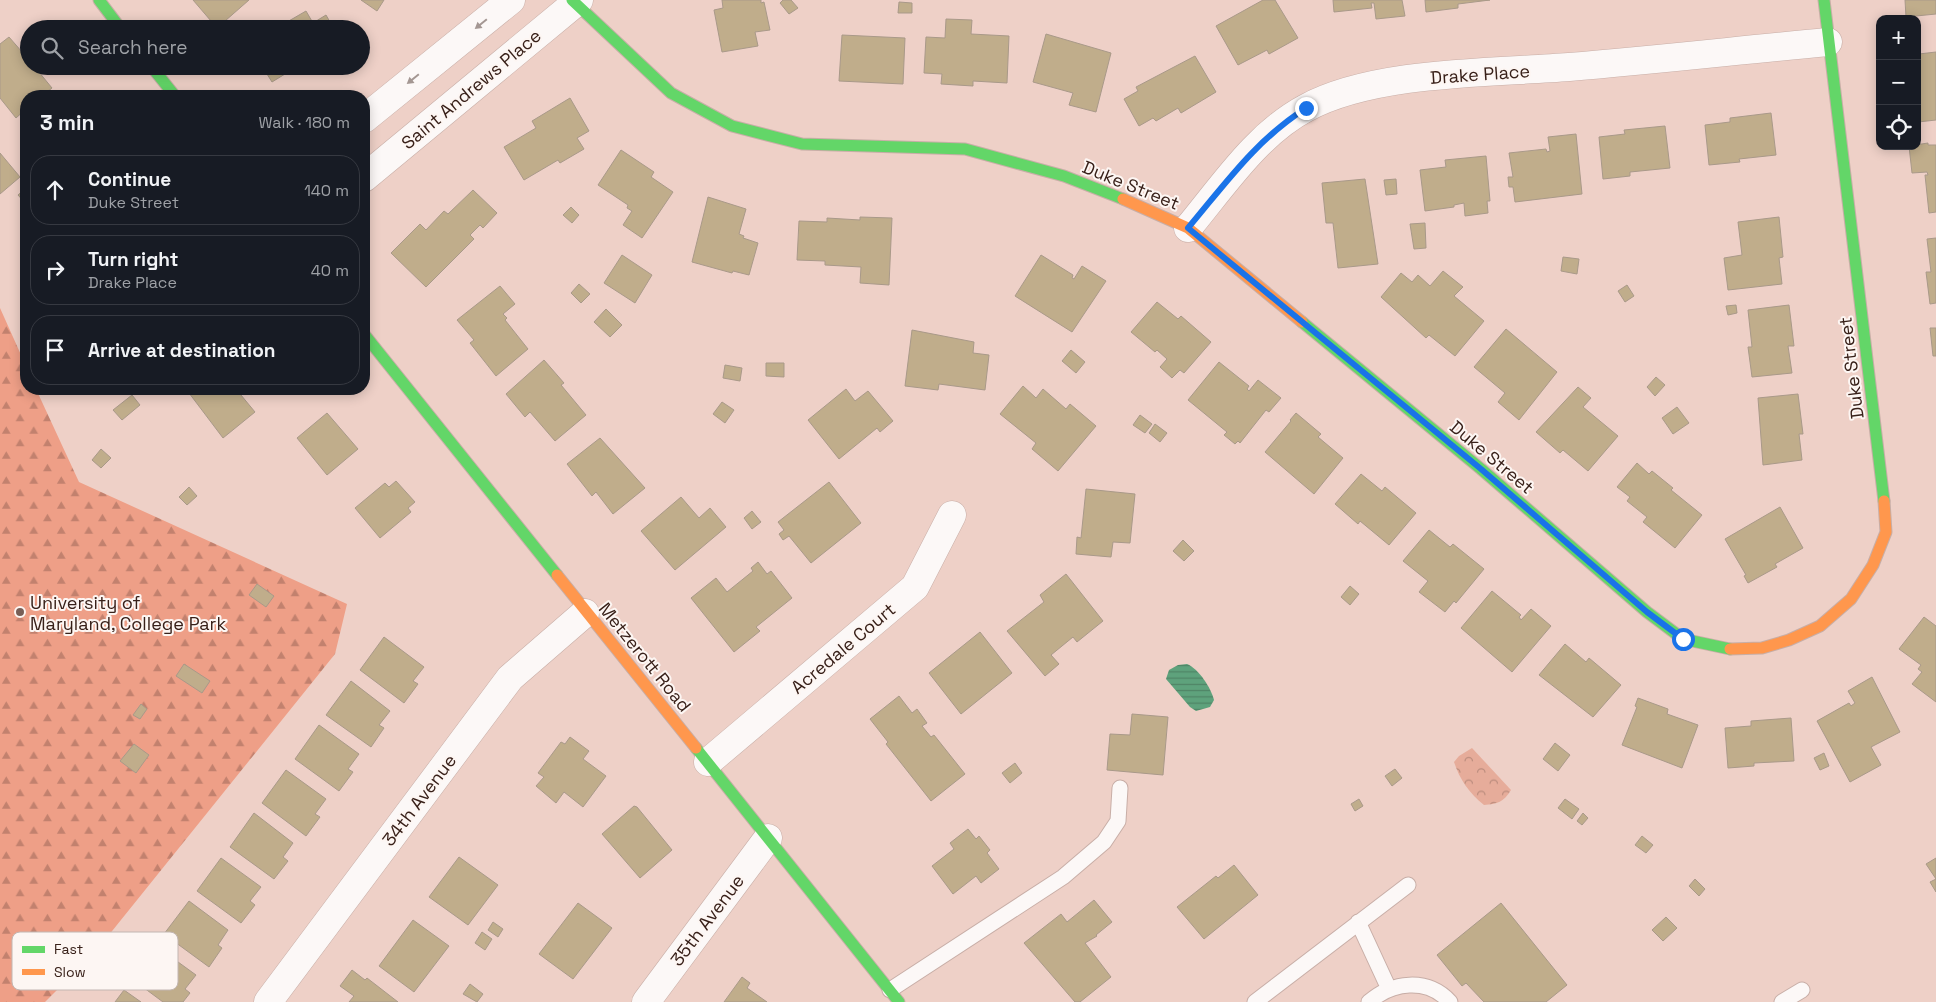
<!DOCTYPE html>
<html lang="en">
<head>
<meta charset="utf-8">
<style>
  :root { --surface:#171b24; --page:#242831; --text:#f1f3f6; --muted:#9ea1a6; --line:#363941 }
  body { margin:0; font-family:"Space Grotesk",sans-serif; background:var(--page); color:var(--text) }
  .controls { position:absolute; right:15px; top:15px; display:grid; overflow:hidden; border-radius:10px; box-shadow:0 2px 12px #0003 }
  .controls button { width:45px; height:45px; display:grid; place-items:center; padding:0; border:0; border-bottom:1px solid var(--line); background:var(--surface); color:var(--text); font:25px sans-serif }
  .stop { position:absolute; width:15px; height:15px; margin:-11px; border:4px solid #1a73e8; border-radius:50%; background:#fff }
  .stop.end { background:#1a73e8; border-color:#fff; box-shadow:0 1px 5px #0008 }
  .list { margin:0; padding:0; list-style:none }
  h2 { display:flex; justify-content:space-between; align-items:center; height:65px; margin:0; padding:0 20px; font-size:21px }
  h2 small { font-size:16px; font-weight:400; color:var(--muted) }
  .list li { display:grid; grid-template-columns:32px 1fr auto; gap:15px; align-items:center; box-sizing:border-box; height:70px; margin:0 10px 10px; padding:0 10px; border:1px solid var(--line); border-radius:20px }
  .list b { display:block; font-size:19px; white-space:nowrap }
  .list p { margin:0; font-size:16px; white-space:nowrap; color:var(--muted) }
  .list em { font-size:16px; font-style:normal; color:var(--muted) }
  .icon { flex:none; width:28px; height:28px; fill:none; stroke:currentColor; stroke-width:2; stroke-linecap:round; stroke-linejoin:round }
  .map { position:relative; flex:none; width:1936px; height:1002px; overflow:hidden }
  .search { position:absolute; background:var(--surface); box-shadow:0 2px 12px #0003; left:20px; top:20px; width:350px; height:55px; display:flex; align-items:center; gap:12px; box-sizing:border-box; padding:0 18px; border-radius:28px; color:var(--muted); font-size:19px }
  .panel { position:absolute; background:var(--surface); box-shadow:0 2px 12px #0003; left:20px; top:90px; width:350px; height:305px; border-radius:20px }
  .map>svg:first-child { display:block }
  .forest { fill:url(#forest-firs) }
  .park { fill:url(#park-crowns) }
  .water { fill:url(#water-rules) }
  .building { fill:#c0ad8b; stroke:#a99989 }
  .lines { fill:none; stroke-linecap:round; stroke-linejoin:round }
  .lane-casing { stroke:#c8aea7; stroke-width:17 }
  .street-casing { stroke:#c8aea7; stroke-width:29 }
  .fast-casing { stroke:#c8aea7; stroke-width:13 }
  .slow-casing { stroke:#c8aea7; stroke-width:13 }
  .lane { stroke:#fcf8f7; stroke-width:15 }
  .street { stroke:#fcf8f7; stroke-width:28 }
  .fast { stroke:#63d668; stroke-width:11 }
  .slow { stroke:#ff974d; stroke-width:11 }
  .oneway { fill:#a49793 }
  .route { stroke:#1a73e8; stroke-width:6 }
  .poi-dot { fill:#785e56; stroke:#fdf6f3; stroke-width:2 }
  .labels { text-anchor:middle; dominant-baseline:central; stroke-width:4; stroke-linejoin:round; paint-order:stroke }
  .street-label { font-size:18px; fill:#382019; stroke:#fdf6f3 }
  .poi-label { font-size:18px; fill:#382019; stroke:#fdf6f3; text-anchor:start }
  .key { fill:#fdf6f3; stroke:#c2b6b2; stroke-width:1 }
  .key-label { font-size:14px; fill:#382019 }
</style>
</head>
<body>
<div class="map">
<svg width="1936" height="1002" viewBox="0 0 1936 1002">
  <defs>
    <pattern id="forest-firs" width="22" height="20" patternUnits="userSpaceOnUse" patternTransform="scale(1.25)"><rect width="22" height="20" fill="#ee9f87"/><path d="M5 1l3.5 6h-7zM16 11l3.5 6h-7z" fill="#c2816e"/></pattern>
    <pattern id="park-crowns" width="20" height="18" patternUnits="userSpaceOnUse" patternTransform="scale(1.25)"><rect width="20" height="18" fill="#e6ac9a"/><path d="M2 6a3 3 0 1 1 6 0M12 15a3 3 0 1 1 6 0" fill="none" stroke="#bb8c7d"/></pattern>
    <pattern id="water-rules" width="6" height="5" patternUnits="userSpaceOnUse" patternTransform="scale(1.25)"><rect width="6" height="5" fill="#5ea27c"/><path d="M0 2.5h6" fill="none" stroke="#4f8465"/></pattern>
  </defs>
  <rect width="100%" height="100%" fill="#eed0c7"/>
  <path class="forest" d="M0 308 26 366V389H36L79 482 347 604 335 654 96 951 45 1002H0Z"/>
  <path class="park" d="M1472 748 1511 790C1504 802 1497 804 1484 805 1469 793 1460 780 1454 762L1459 756Z"/>
  <path class="water" d="M1187 664C1199 669 1211 688 1214 700L1210 707 1196 711 1190 707 1166 679 1169 670 1178 665Z"/>
  <path class="building" d="M193 0H249L217 28Z
    M361 0H384L377 11Z
    M722 0H761V3L764 2 770 30 755 32 758 46 722 52 714 10 723 8Z
    M783 0H791L798 8 789 14 780 3Z
    M1263 0H1275L1298 38 1269 54 1267 50 1238 65 1216 26Z
    M1333 0H1402L1405 16 1376 19 1374 3H1371L1372 8 1334 12Z
    M1425 0H1490L1458 4V8L1426 12Z
    M1905 0H1936V14L1906 17Z
    M899 2 912 3V13H898Z
    M306 11 313 23 326 15 334 29H275Z
    M946 19 972 20 971 34 1009 36 1007 83 973 81V86L941 84 942 74 924 73 926 37 945 38Z
    M1046 34 1111 53 1096 112 1069 105 1073 93 1033 82Z
    M842 35 905 38 903 84 839 81Z
    M9 37 29 60V66H34L52 88 42 96H26V109L16 118 0 98V44Z
    M1917 52 1919 54 1936 52V120L1918 122Z
    M1195 56 1216 92 1181 113 1178 108 1156 121 1153 118 1139 126 1124 99 1138 91 1136 87Z
    M262 66H298L272 82Z
    M570 98 589 131 577 138 584 149 560 163 558 160 524 180 504 147 536 128 532 121Z
    M1771 113 1776 155 1739 159 1740 162 1709 165 1705 125 1730 122V118Z
    M1665 126 1670 168 1630 172V176L1603 179 1599 137 1625 134 1624 130Z
    M1576 134 1582 194 1515 202 1513 187H1509L1508 177H1513L1509 153 1546 149 1547 152 1550 151 1548 137Z
    M1928 143V145H1936V212L1929 213 1925 175H1928L1927 172 1912 173 1909 146Z
    M621 150 654 172 651 177 673 192 642 238 623 225 632 211 627 208 628 205 598 185Z
    M0 153 20 177 0 194Z
    M1486 156 1490 201H1487L1488 213 1465 216 1464 203 1454 205V207L1425 211 1420 170 1446 167 1445 160Z
    M1365 179 1378 264 1338 268 1333 223H1326L1322 183Z
    M1396 179 1397 194 1386 195 1384 180Z
    M26 188V204L18 195Z
    M473 190 497 213 483 228 480 225 470 235 474 239 426 287 391 253 420 224 426 230 444 211 448 214Z
    M708 197 746 209 739 234 744 236 743 238 758 243 749 275 733 271 732 273 692 262Z
    M571 207 579 215 572 223 563 215Z
    M860 217 892 218 889 285 860 283 861 267 825 265V261L797 260 799 221 827 222V218L860 220Z
    M1779 217 1783 257 1779 258 1782 284 1728 290 1724 258 1742 255 1738 222Z
    M1425 223 1426 248 1414 249 1410 224Z
    M1936 238V303L1930 304 1926 272H1931L1927 239Z
    M622 255 652 275 635 303 604 283Z
    M1041 255 1073 275 1072 278 1074 279 1082 266 1106 281 1072 332 1015 296Z
    M1563 257 1579 259 1577 274 1561 271Z
    M1443 271 1463 287 1454 296 1484 321 1455 356 1429 335 1426 338 1381 297 1401 273 1412 282 1418 275 1430 286Z
    M579 284 590 294 581 303 571 293Z
    M1627 285 1634 296 1625 302 1618 291Z
    M500 286 515 304 503 314 507 318 505 320 528 349 496 376 470 343 474 340 457 320Z
    M1157 302 1178 319 1181 316 1211 342 1184 373 1180 370 1172 378 1160 367 1167 359 1157 350 1155 352 1131 332Z
    M1736 305 1737 313 1728 315 1726 306Z
    M1789 305 1794 346H1788L1792 373 1752 377 1748 347H1752L1748 310Z
    M606 309 622 325 610 337 594 322Z
    M1930 328H1936V356H1933Z
    M1506 329 1557 372 1519 420 1498 402 1505 393 1474 367Z
    M912 330 974 342 973 353 989 355 985 390 939 384 938 390 905 386Z
    M1071 350 1085 362 1076 373 1062 361Z
    M544 360 564 383 561 385 586 415 555 441 530 412 525 417 506 394Z
    M1219 362 1249 386 1247 389 1249 391 1258 380 1281 398 1269 412 1266 410 1240 443 1238 441 1235 444 1224 435 1227 432 1188 400Z
    M766 363H784V377L766 376Z
    M725 365 742 368 740 381 723 378Z
    M1656 377 1665 385 1655 396 1647 387Z
    M1023 386 1036 398 1043 389 1066 409 1070 404 1096 426 1058 471 1032 449 1036 443 1000 414Z
    M1578 387 1591 398 1583 407 1618 436 1588 471 1563 450 1560 453 1536 432Z
    M186 389H236L255 412 223 438Z
    M846 389 855 401 868 391 893 421 880 432 877 428 839 459 808 420Z
    M1798 394 1803 434H1799L1802 460 1763 465 1758 398Z
    M132 395 140 405 122 420 113 410Z
    M722 402 734 410 725 423 713 414Z
    M1677 407 1689 423 1673 434 1662 418Z
    M327 413 358 449 327 475 297 438Z
    M1296 413 1321 434 1318 437 1343 458 1314 494 1265 452 1291 421 1290 420Z
    M1140 415 1152 424 1145 433 1133 425Z
    M1155 424 1167 433 1160 442 1149 433Z
    M600 438 645 488 613 514 596 492 592 496 567 464Z
    M101 449 111 458 101 468 92 460Z
    M1637 463 1649 474 1652 471 1673 488 1671 490 1702 515 1675 548 1643 522 1647 517 1627 501 1630 497 1617 487Z
    M1361 474 1382 491 1385 487 1416 513 1389 545 1360 521 1358 524 1335 504Z
    M396 481 415 502 408 508 411 512 380 538 355 508 385 483 389 487Z
    M829 482 861 523 811 563 789 536 783 540 779 534 784 530 778 522Z
    M189 487 197 496 187 505 179 497Z
    M1086 489 1135 494 1130 543 1113 542 1111 557 1076 554 1077 537 1081 538Z
    M681 497 699 518 710 508 726 527 675 570 641 531Z
    M1780 507 1803 548 1775 564 1777 567 1748 583 1744 576 1746 575 1725 539Z
    M752 511 761 522 752 529 744 518Z
    M1429 530 1450 547 1453 544 1484 569 1456 603 1454 601 1445 612 1419 592 1428 581 1403 561Z
    M1183 540 1194 551 1184 561 1173 551Z
    M758 562 767 574 771 571 792 598 756 627 760 631 734 652 691 598 716 578 727 592 753 571 751 568Z
    M1066 574 1103 621 1077 642 1073 637 1051 655 1059 664 1045 676 1007 631 1044 602 1040 595Z
    M257 584 274 596 266 607 249 595Z
    M1350 586 1359 594 1350 605 1341 597Z
    M1492 591 1521 615 1519 617 1521 620 1531 609 1551 626 1512 672 1461 628Z
    M1924 617 1936 626V702L1912 684 1922 672 1918 669 1921 665 1899 649Z
    M980 632 1012 673 961 714 929 673Z
    M384 637 424 667 413 681 418 684 404 703 360 670Z
    M1565 644 1586 662 1589 658 1621 685 1593 717 1539 675Z
    M184 664 210 681 202 693 176 676Z
    M1872 677 1900 732 1871 747 1881 765 1850 782 1817 721 1849 703 1851 706 1855 703 1848 691Z
    M351 681 390 711 379 725 384 728 371 747 326 715Z
    M899 696 912 713 917 709 927 723 922 726 931 737 934 735 965 774 931 801 886 744 888 742 870 719Z
    M1638 698 1668 709 1667 714 1698 725 1682 768 1622 745 1637 707 1635 706Z
    M141 704 147 709 140 719 133 715Z
    M1132 714 1168 717 1163 775 1107 770 1110 734 1130 735Z
    M1791 718 1794 761 1754 763V766L1728 768 1725 728 1751 726V721Z
    M319 725 359 754 348 769 353 772 339 791 295 759Z
    M570 737 589 751 583 759 606 776 583 807 564 792 556 803 536 786 544 777 538 773 561 742 565 744Z
    M1555 743 1570 755 1558 771 1543 759Z
    M134 744 149 755 136 773 120 761Z
    M1824 753 1829 766 1820 770 1814 758Z
    M1015 763 1022 773 1010 783 1002 773Z
    M1395 769 1402 778 1392 786 1385 776Z
    M286 770 326 799 315 814 320 817 306 836 262 803Z
    M1359 799 1363 806 1355 811 1351 804Z
    M1565 799 1579 809 1572 819 1558 808Z
    M634 806 637 807 672 850 640 878 602 834Z
    M254 813 293 843 283 857 288 861 274 879 230 847Z
    M1583 813 1588 818 1582 825 1577 821Z
    M968 829 976 839 979 836 990 850 987 853 999 869 981 883 976 876 953 894 932 866 954 849 950 843Z
    M1642 836 1653 845 1646 853 1635 845Z
    M459 857 498 885 468 925 429 897Z
    M221 858 261 887 250 901 255 905 241 923 197 891Z
    M1936 858V892L1930 882 1936 879 1926 864Z
    M1234 865 1258 895 1204 939 1177 907 1216 876 1218 878Z
    M1695 879 1705 889 1699 896 1689 886Z
    M1094 900 1112 922 1096 935 1097 936 1085 943 1111 977 1080 1002H1075L1024 943 1061 914 1067 922Z
    M189 901 228 930 218 945 222 948 209 967 164 934Z
    M578 903 612 928 573 979 539 954Z
    M1501 903 1567 985 1546 1002H1484L1466 983 1462 986 1437 955Z
    M1666 917 1677 928 1663 941 1652 930Z
    M413 920 449 946 414 992 379 966Z
    M493 922 503 929 498 937 488 930Z
    M482 932 492 939 485 950 475 943Z
    M156 946 196 975 185 989 190 993 183 1002H163L132 979Z
    M352 970 365 980 367 978 398 1002H349L354 996 340 986Z
    M742 977 750 983 747 988 767 1002H724Z
    M470 984 483 994 477 1002 463 994Z
    M124 990 141 1002H115Z"/>
  <g class="lines">
    <g class="lane-casing">
      <path id="lane" d="M1358 922 1389 989
        M890 990 1063 877 1104 842 1118 821 1120 788
        M1255 1002 1408 885
        M1369 1002C1392 982 1427 977 1450 1002
        M1782 1002 1802 990"/>
    </g>
    <g class="street-casing">
      <path id="street" d="M364 119 511 0
        M364 178 579 0
        M1188 228C1223 186 1257 134 1306 108 1374 71 1491 73 1569 67 1655 60 1742 50 1828 42
        M708 762 915 587 952 515
        M268 1002 510 678 585 613
        M646 1002 768 838"/>
    </g>
    <g class="fast-casing">
      <path id="fast" d="M99 0 121 29
        M572 0 671 93 732 126 802 144 965 149 1064 176 1123 199
        M1824 0 1884 501
        M151 66 175 96
        M1302 322 1481 469 1647 612 1683 639 1730 649
        M364 334 557 575
        M696 748 899 1002"/>
    </g>
    <g class="slow-casing">
      <path id="slow" d="M1123 199 1188 228 1302 322
        M557 575 696 748
        M1730 649 1762 648 1789 640 1820 626 1851 599 1873 565 1886 532 1884 501"/>
    </g>
    <use href="#lane" class="lane"/>
    <use href="#street" class="street"/>
    <use href="#fast" class="fast"/>
    <use href="#slow" class="slow"/>
  </g>
  <defs><path id="oneway-solid" d="M-6-.8H1V-3.2L6.5 0L1 3.2V.8H-6Z" transform="scale(1.25)"/></defs>
  <g class="oneway">
    <use href="#oneway-solid" transform="translate(481 24) rotate(141)"/>
    <use href="#oneway-solid" transform="translate(413 79) rotate(141)"/>
  </g>
  <g class="lines">
    <path class="route" d="M1306 108C1255 141 1226 183 1188 228L1481 469 1647 612 1683 639"/>
  </g>
  <circle class="poi-dot" cx="20" cy="612" r="5"/>
  <g class="labels">
    <g class="street-label">
      <text transform="translate(1480 74) rotate(-4)">Drake Place</text>
      <text transform="translate(471 89) rotate(-40)">Saint Andrews Place</text>
      <text transform="translate(1131 185) rotate(22)">Duke Street</text>
      <text transform="translate(1851 368) rotate(-97)">Duke Street</text>
      <text transform="translate(1492 457) rotate(40)">Duke Street</text>
      <text transform="translate(843 648) rotate(-40)">Acredale Court</text>
      <text transform="translate(645 657) rotate(51)">Metzerott Road</text>
      <text transform="translate(419 800) rotate(-53)">34th Avenue</text>
      <text transform="translate(707 920) rotate(-53)">35th Avenue</text>
    </g>
    <g class="poi-label">
      <text x="30" y="602">University of<tspan x="30" dy="21">Maryland, College Park</tspan></text>
    </g>
  </g>
  <rect x="12" y="932" width="166" height="58" rx="8" class="key"/>
  <rect x="22" y="946" width="23" height="7" fill="#63d668"/>
  <rect x="22" y="969" width="23" height="6" fill="#ff974d"/>
  <g class="key-label">
    <text x="54" y="954">Fast</text>
    <text x="54" y="977">Slow</text>
  </g>
</svg>
<div class="controls">
<button>+</button>
<button>−</button>
<button><svg class="icon" aria-label="locate" viewBox="0 0 24 24"><circle cx="12" cy="12" r="6"/><path d="M12 2v4M12 18v4M2 12h4M18 12h4"/></svg></button>
</div>
<div class="stop" style="left:1683px;top:639px"></div>
<div class="stop end" style="left:1306px;top:108px"></div>
<div class="search"><svg class="icon" aria-label="search" viewBox="0 0 24 24"><circle cx="10" cy="10" r="6"/><path d="M15 15l6 6"/></svg>Search here</div>
<section class="panel">
<h2>3 min<small>Walk · 180 m</small></h2>
<ul class="list">
<li><svg class="icon" aria-label="ahead" viewBox="0 0 24 24"><path d="M12 20V5M6 11l6-6 6 6"/></svg><div><b>Continue</b><p>Duke Street</p></div><em>140 m</em></li>
<li><svg class="icon" aria-label="right" viewBox="0 0 24 24"><path d="M7 20v-9h11M14 6l5 5-5 5"/></svg><div><b>Turn right</b><p>Drake Place</p></div><em>40 m</em></li>
<li><svg class="icon" aria-label="arrive" viewBox="0 0 24 24"><path d="M6 21V4h12l-3 4 3 4H6"/></svg><div><b>Arrive at destination</b></div></li>
</ul>
</section>
</div>
</body>
</html>
